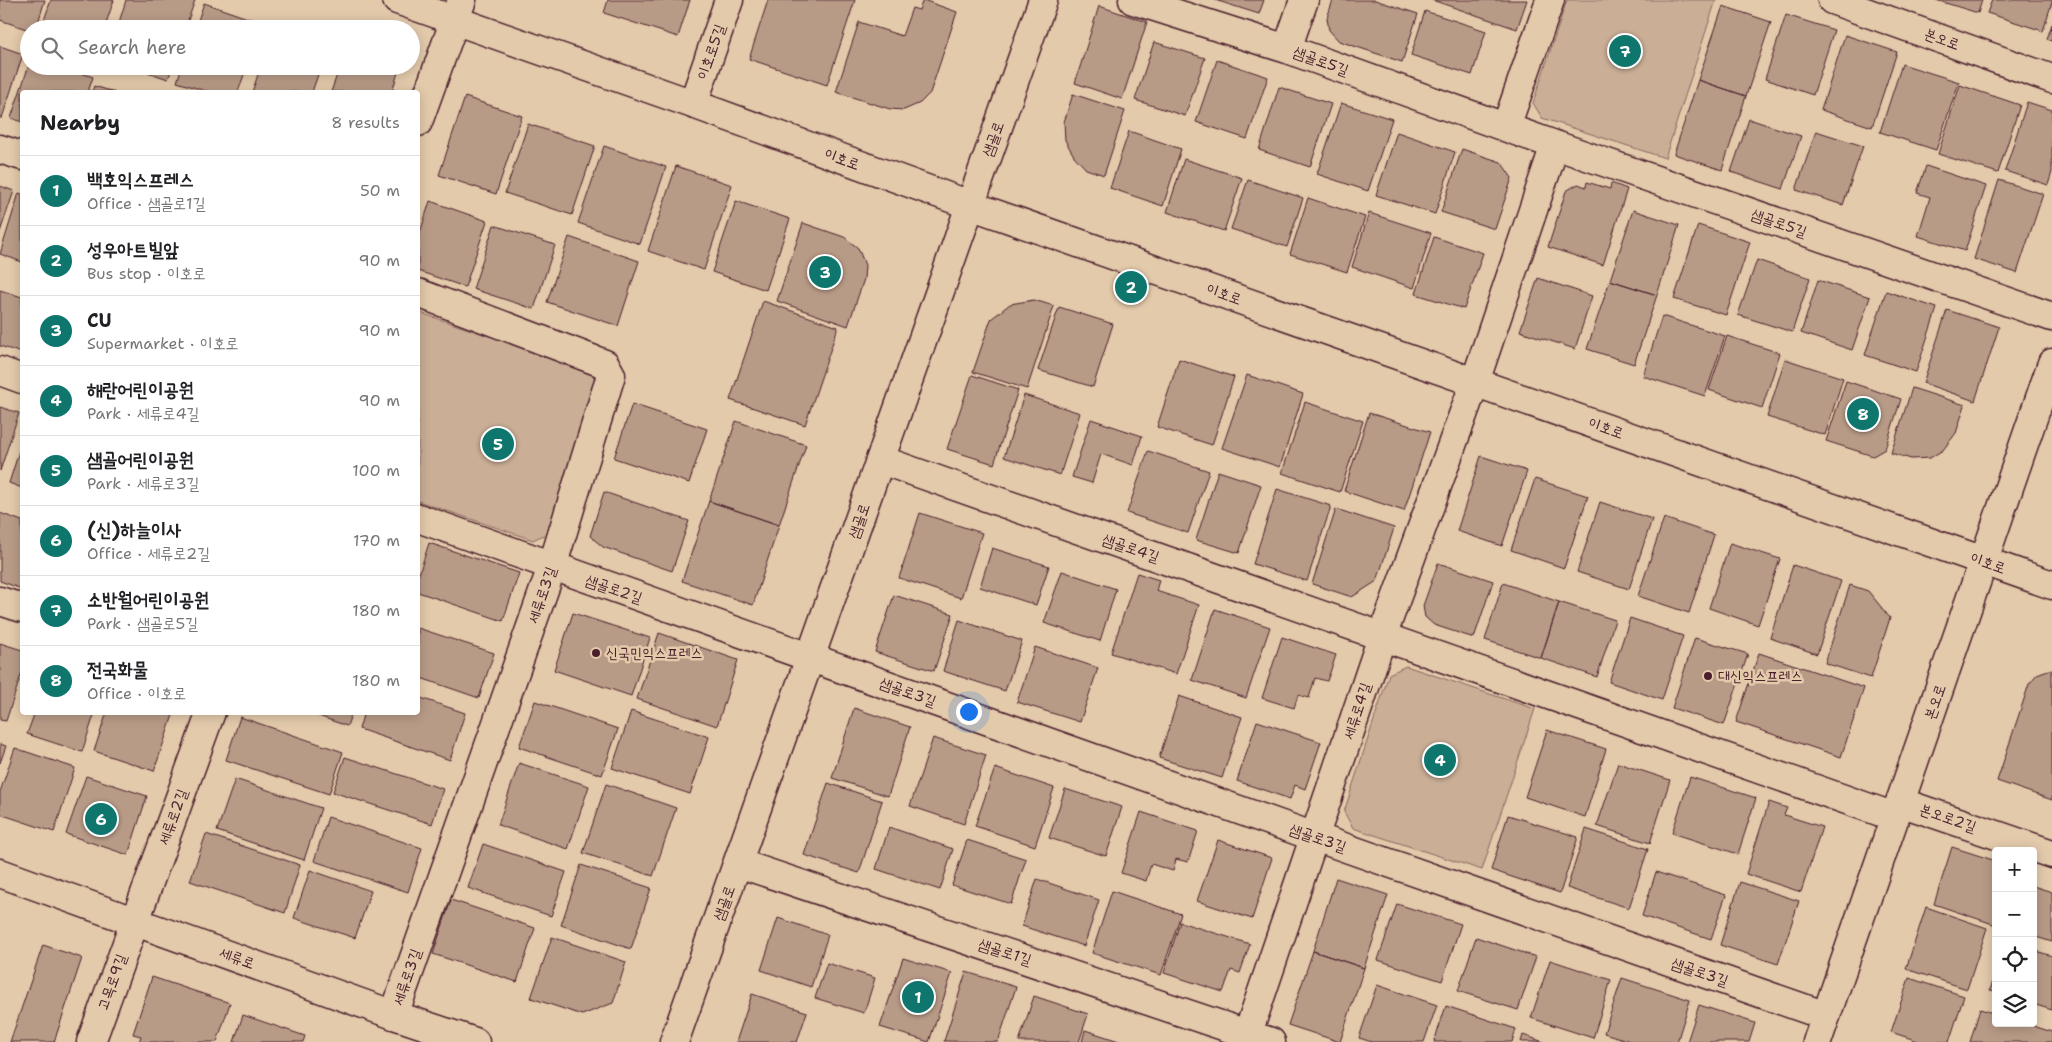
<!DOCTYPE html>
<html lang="en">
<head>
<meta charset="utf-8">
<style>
  :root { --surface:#fff; --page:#f6f6f6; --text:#202124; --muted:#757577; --line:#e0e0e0; --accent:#0f766e }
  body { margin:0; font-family:"Shantell Sans","Poor Story",sans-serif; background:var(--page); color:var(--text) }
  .controls { position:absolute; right:15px; bottom:15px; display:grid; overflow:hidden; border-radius:5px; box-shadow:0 2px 12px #0003 }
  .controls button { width:45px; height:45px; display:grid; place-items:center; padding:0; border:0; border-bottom:1px solid var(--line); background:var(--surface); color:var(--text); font:25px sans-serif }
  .you { position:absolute; left:968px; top:711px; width:18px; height:18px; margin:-12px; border:4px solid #fff; border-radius:50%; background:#1a73e8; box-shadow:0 0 0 8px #1a73e833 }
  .badge { display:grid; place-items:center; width:32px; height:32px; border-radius:50%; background:var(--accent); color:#fff; font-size:16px; font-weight:700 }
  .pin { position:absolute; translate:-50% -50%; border:2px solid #fff; box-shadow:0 1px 5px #0006 }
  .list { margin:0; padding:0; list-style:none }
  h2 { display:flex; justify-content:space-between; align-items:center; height:65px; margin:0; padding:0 20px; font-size:21px }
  h2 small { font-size:16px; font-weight:400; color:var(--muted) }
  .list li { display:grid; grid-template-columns:32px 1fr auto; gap:15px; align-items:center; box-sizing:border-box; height:70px; padding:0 20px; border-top:1px solid var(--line) }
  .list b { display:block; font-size:19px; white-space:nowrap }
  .list p { margin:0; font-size:16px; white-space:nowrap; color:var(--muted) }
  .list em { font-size:16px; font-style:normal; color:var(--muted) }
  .icon { flex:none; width:28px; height:28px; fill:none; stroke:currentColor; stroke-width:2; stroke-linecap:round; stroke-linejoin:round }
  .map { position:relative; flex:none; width:2052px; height:1042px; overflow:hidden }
  .search { position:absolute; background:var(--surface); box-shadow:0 2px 12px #0003; left:20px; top:20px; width:400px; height:55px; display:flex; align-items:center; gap:12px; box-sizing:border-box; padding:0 18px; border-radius:28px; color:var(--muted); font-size:19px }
  .panel { position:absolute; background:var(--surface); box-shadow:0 2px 12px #0003; left:20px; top:90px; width:400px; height:625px; border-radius:5px }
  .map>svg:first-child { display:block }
  .green { fill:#caae96; stroke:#8a6660 }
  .building { fill:#b89b87; stroke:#4a1f2b }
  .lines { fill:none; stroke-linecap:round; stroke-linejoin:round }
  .street-casing { stroke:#4a1f2b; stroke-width:31 }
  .secondary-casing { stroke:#4a1f2b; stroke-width:31 }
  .street { stroke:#e3caab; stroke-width:28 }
  .secondary { stroke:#e3caab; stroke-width:28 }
  .poi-dot { fill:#4a1f2b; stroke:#e3caab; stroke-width:2 }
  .labels { text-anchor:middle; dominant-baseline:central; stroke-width:5; stroke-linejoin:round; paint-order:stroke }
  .street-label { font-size:15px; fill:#4a1f2b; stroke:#e3caab }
  .poi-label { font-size:15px; fill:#4a1f2b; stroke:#e3caab; text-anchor:start }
</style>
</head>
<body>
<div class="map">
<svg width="2052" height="1042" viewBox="0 0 2052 1042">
  <rect width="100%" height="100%" fill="#e3caab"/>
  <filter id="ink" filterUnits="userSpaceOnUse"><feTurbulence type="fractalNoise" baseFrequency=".02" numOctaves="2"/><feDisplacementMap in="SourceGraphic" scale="10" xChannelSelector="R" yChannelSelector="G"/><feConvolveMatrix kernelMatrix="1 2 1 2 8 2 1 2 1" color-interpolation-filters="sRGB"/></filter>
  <g filter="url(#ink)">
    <path class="green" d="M1567 0H1716L1665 158 1542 118 1533 103Z
      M418 312 590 370 598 386 550 532 533 540 418 501Z
      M1406 666 1535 709 1482 870 1353 828 1344 812 1389 674Z"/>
    <path class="building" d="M0 0H45L36 29 29 30 0 20Z
      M51 0H114L104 29H41Z
      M126 0H195L185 29H117Z
      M608 0H690L678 37 604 13Z
      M768 0H855L827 85 749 59Z
      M923 0 957 12 930 93 920 103 904 110 890 109 836 92 859 22 902 36 912 8 919 10Z
      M1215 0H1264L1259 14Z
      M1333 0H1375L1418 14 1402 62 1339 41 1329 30 1327 18Z
      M1432 0H1527L1517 29Z
      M1936 0H1982L1978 13Z
      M1992 0H2052V2L2043 31 1987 13Z
      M204 3 262 23 260 29H195Z
      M1099 6 1147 22 1122 99 1075 83Z
      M1723 6 1771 22 1746 96 1698 80Z
      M1425 11 1486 31 1472 75 1411 55Z
      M1786 15 1834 30 1813 95 1765 79Z
      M2052 24V41L2047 39Z
      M1845 35 1897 52 1872 127 1821 110Z
      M1154 42 1205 58 1185 116 1135 100Z
      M0 46 23 54 2 118H0Z
      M1217 60 1268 77 1247 139 1196 122Z
      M1902 64 1959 82 1936 150 1880 132Z
      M29 65V66H61L93 77 88 92H22V122L11 118Z
      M130 66H173L168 79Z
      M182 66H247L238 92H209L177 82Z
      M261 66H321L312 92H252Z
      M340 66H400L392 92H331Z
      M1698 80 1746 96 1722 170 1674 154Z
      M1960 85 2020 105 1998 173 1938 154Z
      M94 86 114 92H92Z
      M1279 87 1331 104 1310 167 1259 150Z
      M1073 94 1125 111 1104 175 1086 169 1074 156 1065 140 1064 122Z
      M465 97 522 116 496 194 439 175Z
      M2027 102 2052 110V172L2048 185 2005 171Z
      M1341 103 1392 119 1368 191 1317 174Z
      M1749 119 1801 136 1783 189 1731 172Z
      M528 124 595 146 572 215 505 193Z
      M1129 131 1181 149 1163 206 1110 188Z
      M1816 131 1863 146 1843 205 1796 190Z
      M1397 132 1455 152 1435 214 1376 195Z
      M604 146 666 167 640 244 578 223Z
      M1462 149 1501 162 1512 178 1495 229 1441 212Z
      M1184 159 1242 178 1224 231 1167 212Z
      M676 166 732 185 704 270 648 251Z
      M1926 166 1986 186 1965 251 1918 236 1930 197 1917 193Z
      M1248 180 1303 198 1287 247 1231 229Z
      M1999 180 2043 194 2017 273 1974 259Z
      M1587 182 1610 189 1611 183 1627 189 1603 265 1548 247 1566 191 1578 184 1586 187Z
      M0 186 14 191 0 232Z
      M19 193 22 194V262L0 254Z
      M1308 198 1365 217 1347 272 1290 254Z
      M430 201 487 221 465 287 418 271V239Z
      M736 201 790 219 766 290 712 272Z
      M1633 210 1679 225 1657 295 1610 280Z
      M1369 213 1431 233 1414 288 1352 267Z
      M803 223 844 237 858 248 865 265 864 279 848 326 777 301Z
      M494 225 555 245 534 309 473 289Z
      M1698 225 1750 242 1726 315 1674 299Z
      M569 237 639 261 618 326 547 302Z
      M1434 237 1483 253 1464 309 1416 294Z
      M1757 260 1810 278 1792 332 1738 315Z
      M1538 278 1592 296 1575 349 1520 331Z
      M1610 280 1657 295 1634 364 1587 349Z
      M1818 280 1870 297 1852 350 1801 333Z
      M0 290 22 297V353L0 346Z
      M1886 291 1937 308 1916 372 1865 355Z
      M1034 300 1054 306 1027 389 973 372 991 319 1010 304Z
      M763 301 838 327 805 425 730 400Z
      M1059 307 1113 324 1093 387 1038 370Z
      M1947 310 1999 327 1975 401 1923 383Z
      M1662 316 1725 336 1705 396 1643 376Z
      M1727 336 1780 353 1762 408 1709 390Z
      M1179 359 1234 377 1212 445 1157 427Z
      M1785 359 1843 378 1825 435 1767 417Z
      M972 375 1018 390 994 464 947 449Z
      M1247 375 1303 394 1280 467 1222 448Z
      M1846 381 1901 399 1885 449 1873 456 1826 441Z
      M1912 388 1965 405 1956 433 1943 450 1930 458 1911 459 1891 453Z
      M1024 395 1080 413 1060 475 1004 457Z
      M1305 402 1363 421 1340 492 1282 473Z
      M632 404 707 429 689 483 614 458Z
      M0 407 19 413 0 471Z
      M1369 413 1430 432 1404 511 1344 491Z
      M1091 419 1142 436 1133 465 1101 454 1092 483 1072 477Z
      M736 421 806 445 779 525 709 501Z
      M22 442V488L9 483Z
      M1148 451 1209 471 1188 533 1127 513Z
      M1481 456 1527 471 1502 546 1457 531Z
      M1218 471 1261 485 1239 553 1196 540Z
      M1535 479 1588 496 1564 568 1511 550Z
      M1277 489 1331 506 1307 581 1253 564Z
      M604 492 689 521 672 571 603 547 590 536Z
      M709 501 779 525 753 605 682 581Z
      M1600 502 1652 519 1629 589 1577 572Z
      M1336 509 1394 528 1377 581 1352 597 1312 584Z
      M0 513 22 521V589L0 581Z
      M920 513 982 533 961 598 899 578Z
      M1664 518 1714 535 1689 613 1638 596Z
      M429 543 519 573 503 621 418 592V577Z
      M1730 543 1780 559 1758 625 1709 608Z
      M992 548 1049 566 1036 605 980 587Z
      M1438 563 1493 581 1474 638 1434 625 1425 617 1423 606Z
      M1793 565 1841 581 1817 654 1770 638Z
      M1062 571 1116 589 1100 641 1044 623Z
      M1137 573 1159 580 1156 591 1199 605 1176 674 1111 653Z
      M1503 583 1559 602 1541 658 1485 640Z
      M1850 585 1868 591 1890 618 1871 678 1825 663Z
      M894 595 953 614 934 671 875 652Z
      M1559 602 1615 620 1597 677 1541 658Z
      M1215 609 1270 627 1246 698 1192 680Z
      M573 613 650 638 631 696 554 670Z
      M1630 618 1683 636 1662 700 1609 682Z
      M959 620 1022 641 1005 691 943 671Z
      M418 628 494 653 479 698 418 677Z
      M659 633 738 660 717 726 637 699Z
      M1282 637 1336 655 1327 681 1315 678 1309 698 1298 695 1294 708 1262 698Z
      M1695 638 1748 654 1724 725 1672 708Z
      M0 643 22 650V672L6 721 0 720Z
      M1035 647 1098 668 1080 722 1017 702Z
      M1759 653 1864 688 1841 757 1736 722Z
      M2048 670H2052V800L1997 781 2029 684 2037 674Z
      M1179 696 1242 717 1222 778 1159 758Z
      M418 697 465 713 450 760 359 729 364 712H418Z
      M535 701 618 729 602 775 519 747Z
      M854 708 910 727 888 796 832 778Z
      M631 711 709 737 690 794 612 768Z
      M35 712H95L82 752 27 734Z
      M107 712H171L173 715 154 771 94 751Z
      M307 712H352L347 726Z
      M240 717 343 752 329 794 226 760Z
      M1257 721 1321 742 1305 789 1295 785 1290 799 1237 781Z
      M1547 730 1606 749 1585 817 1525 797Z
      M933 738 986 755 964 824 910 806Z
      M0 744 6 746 0 763Z
      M15 748 75 768 54 832 0 814V792Z
      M345 757 443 789 432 824 333 792Z
      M519 763 589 786 568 849 498 825Z
      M1618 763 1670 780 1650 843 1597 826Z
      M995 768 1054 788 1035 846 975 826Z
      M86 776 147 796 128 855 66 834Z
      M1690 777 1756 798 1738 854 1672 833Z
      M235 779 321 808 304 860 217 831Z
      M828 783 882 801 859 873 804 855Z
      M606 784 676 808 653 876 583 853Z
      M1065 789 1122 807 1106 856 1049 838Z
      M1769 802 1787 808 1784 815 1822 827 1801 892 1746 874Z
      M1141 812 1198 831 1188 862 1176 859 1173 871 1151 864 1146 881 1121 873Z
      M1508 815 1578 837 1560 893 1491 870Z
      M328 817 422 848 408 892 314 861Z
      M889 827 953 849 940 890 876 869Z
      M1586 829 1648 849 1629 908 1567 888Z
      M206 834 300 865 285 913 190 881Z
      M967 840 1026 859 1011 904 952 885Z
      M1218 840 1272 858 1252 919 1197 901Z
      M483 844 566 872 551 916 468 888Z
      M1952 847 1996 861V925L1934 904Z
      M581 865 651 888 631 949 561 925Z
      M310 870 371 891 355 938 294 918Z
      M1656 872 1726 895 1711 939 1642 916Z
      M1336 878 1388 895 1364 968 1313 951Z
      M1037 879 1099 900 1084 946 1022 926Z
      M1740 882 1799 901 1778 964 1720 945Z
      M2033 886 2052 892V942L2033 936Z
      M1112 891 1181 914 1161 975 1092 953Z
      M451 900 535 928 517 982 433 954Z
      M1397 904 1461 924 1442 981 1378 960Z
      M1926 907 1987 928 1967 989 1906 969Z
      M778 918 828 935 811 987 761 970Z
      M1180 922 1250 944 1240 973 1231 970 1223 992 1164 973Z
      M552 937 626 962 613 1003 582 1015 531 998Z
      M1476 937 1536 957 1518 1010 1458 991Z
      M43 945 82 958 54 1042H10Z
      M2033 950 2052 956V1010L2033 1004Z
      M1313 951 1364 968 1340 1042 1288 1025Z
      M903 958 952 973 929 1042 880 1027Z
      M1550 960 1611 980 1593 1038 1531 1018Z
      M827 963 875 978 864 1013 815 998Z
      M966 972 1016 987 998 1042 944 1041Z
      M1996 973V991L1990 990Z
      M152 977 230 1003 217 1042H139L141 1036 133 1034Z
      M1622 978 1690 1000 1677 1042H1633L1604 1033Z
      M1909 978 1964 996 1949 1042H1921L1891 1032Z
      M1377 985 1437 1005 1424 1042H1372L1359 1038Z
      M752 994 807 1012 797 1042H736Z
      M1034 996 1088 1014 1079 1042H1019Z
      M1699 1005 1755 1023 1749 1042H1687Z
      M1446 1006 1516 1029 1512 1042H1434Z
      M1980 1009 1996 1014V1023H2024L2052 1032V1042H1970Z
      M243 1015 305 1036 303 1042H234Z
      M1085 1030 1122 1042H1082Z
      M1523 1035 1544 1042H1521Z"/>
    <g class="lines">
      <g class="street-casing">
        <path id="street" d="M1133 0 1287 49 1555 145 2052 317
          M1832 0 2052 79
          M1287 49 1304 0
          M693 104 729 0
          M418 122 462 0
          M1506 127 1550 0
          M0 149 22 156
          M0 371 22 379
          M881 460 1895 817
          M418 518 1315 837 1826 1016
          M0 601 22 608
          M1900 802 2052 854
          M738 863 1271 1042
          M394 1015 552 567 611 375 605 364 418 293
          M91 1042 211 712
          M1245 1042 1382 637 1475 382 1555 145"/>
      </g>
      <g class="secondary-casing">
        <path id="secondary" d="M397 0 693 104 970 205 2052 585
          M0 873 394 1015 475 1042
          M674 1042 1043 0
          M1817 1042 2052 363"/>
      </g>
      <use href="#street" class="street"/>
      <use href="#secondary" class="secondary"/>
    </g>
  </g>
  <g class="poi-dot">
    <circle cx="596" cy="653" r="5"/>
    <circle cx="1708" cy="676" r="5"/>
  </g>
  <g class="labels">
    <g class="street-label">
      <text transform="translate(1942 39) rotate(20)">본오로</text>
      <text transform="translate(711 52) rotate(-71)">이호로5길</text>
      <text transform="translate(1321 61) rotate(20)">샘골로5길</text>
      <text transform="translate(993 139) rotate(-70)">샘골로</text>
      <text transform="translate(842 159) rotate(20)">이호로</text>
      <text transform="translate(1779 223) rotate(19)">샘골로5길</text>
      <text transform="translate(1224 294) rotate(19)">이호로</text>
      <text transform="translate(1606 428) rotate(19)">이호로</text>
      <text transform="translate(859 521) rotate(-71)">샘골로</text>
      <text transform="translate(1131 548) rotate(19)">샘골로4길</text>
      <text transform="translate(1988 563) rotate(19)">이호로</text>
      <text transform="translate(614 589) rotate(19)">샘골로2길</text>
      <text transform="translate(542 595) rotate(-71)">세류로3길</text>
      <text transform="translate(908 692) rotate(20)">샘골로3길</text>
      <text transform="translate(1935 702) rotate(-71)">본오로</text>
      <text transform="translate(1357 711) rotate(-72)">세류로4길</text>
      <text transform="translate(173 817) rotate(-70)">세류로2길</text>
      <text transform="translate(1948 818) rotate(19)">본오로2길</text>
      <text transform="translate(1318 838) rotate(19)">샘골로3길</text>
      <text transform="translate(724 903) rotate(-70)">샘골로</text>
      <text transform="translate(1005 952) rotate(18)">샘골로1길</text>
      <text transform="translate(237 958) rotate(20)">세류로</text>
      <text transform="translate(1700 972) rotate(19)">샘골로3길</text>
      <text transform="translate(407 977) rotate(-71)">세류로3길</text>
      <text transform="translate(112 982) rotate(-70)">고목로9길</text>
    </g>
    <g class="poi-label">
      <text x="606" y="653">신국민익스프레스</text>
      <text x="1718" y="676">대신익스프레스</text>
    </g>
  </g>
</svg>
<div class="controls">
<button>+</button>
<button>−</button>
<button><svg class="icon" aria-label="locate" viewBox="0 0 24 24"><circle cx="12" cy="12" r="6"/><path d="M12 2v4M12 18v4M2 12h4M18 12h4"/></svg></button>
<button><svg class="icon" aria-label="layers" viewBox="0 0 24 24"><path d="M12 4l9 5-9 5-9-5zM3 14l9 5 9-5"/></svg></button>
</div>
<div class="you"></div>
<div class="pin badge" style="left:918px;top:997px">1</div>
<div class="pin badge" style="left:1131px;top:287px">2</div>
<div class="pin badge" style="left:825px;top:272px">3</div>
<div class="pin badge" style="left:1440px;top:760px">4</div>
<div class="pin badge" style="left:498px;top:444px">5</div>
<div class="pin badge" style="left:101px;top:819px">6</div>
<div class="pin badge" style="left:1625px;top:51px">7</div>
<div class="pin badge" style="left:1863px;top:414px">8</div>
<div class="search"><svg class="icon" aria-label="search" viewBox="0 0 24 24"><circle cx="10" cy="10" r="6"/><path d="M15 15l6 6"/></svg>Search here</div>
<section class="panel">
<h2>Nearby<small>8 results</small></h2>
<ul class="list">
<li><span class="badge">1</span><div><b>백호익스프레스</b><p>Office · 샘골로1길</p></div><em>50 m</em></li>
<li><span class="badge">2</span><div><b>성우아트빌앞</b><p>Bus stop · 이호로</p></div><em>90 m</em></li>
<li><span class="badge">3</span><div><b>CU</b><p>Supermarket · 이호로</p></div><em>90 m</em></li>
<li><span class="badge">4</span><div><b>해란어린이공원</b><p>Park · 세류로4길</p></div><em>90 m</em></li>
<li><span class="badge">5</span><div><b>샘골어린이공원</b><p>Park · 세류로3길</p></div><em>100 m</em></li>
<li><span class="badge">6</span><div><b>(신)하늘이사</b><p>Office · 세류로2길</p></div><em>170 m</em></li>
<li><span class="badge">7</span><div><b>소반월어린이공원</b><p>Park · 샘골로5길</p></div><em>180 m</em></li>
<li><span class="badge">8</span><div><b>전국화물</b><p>Office · 이호로</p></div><em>180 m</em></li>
</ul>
</section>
</div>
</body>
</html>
